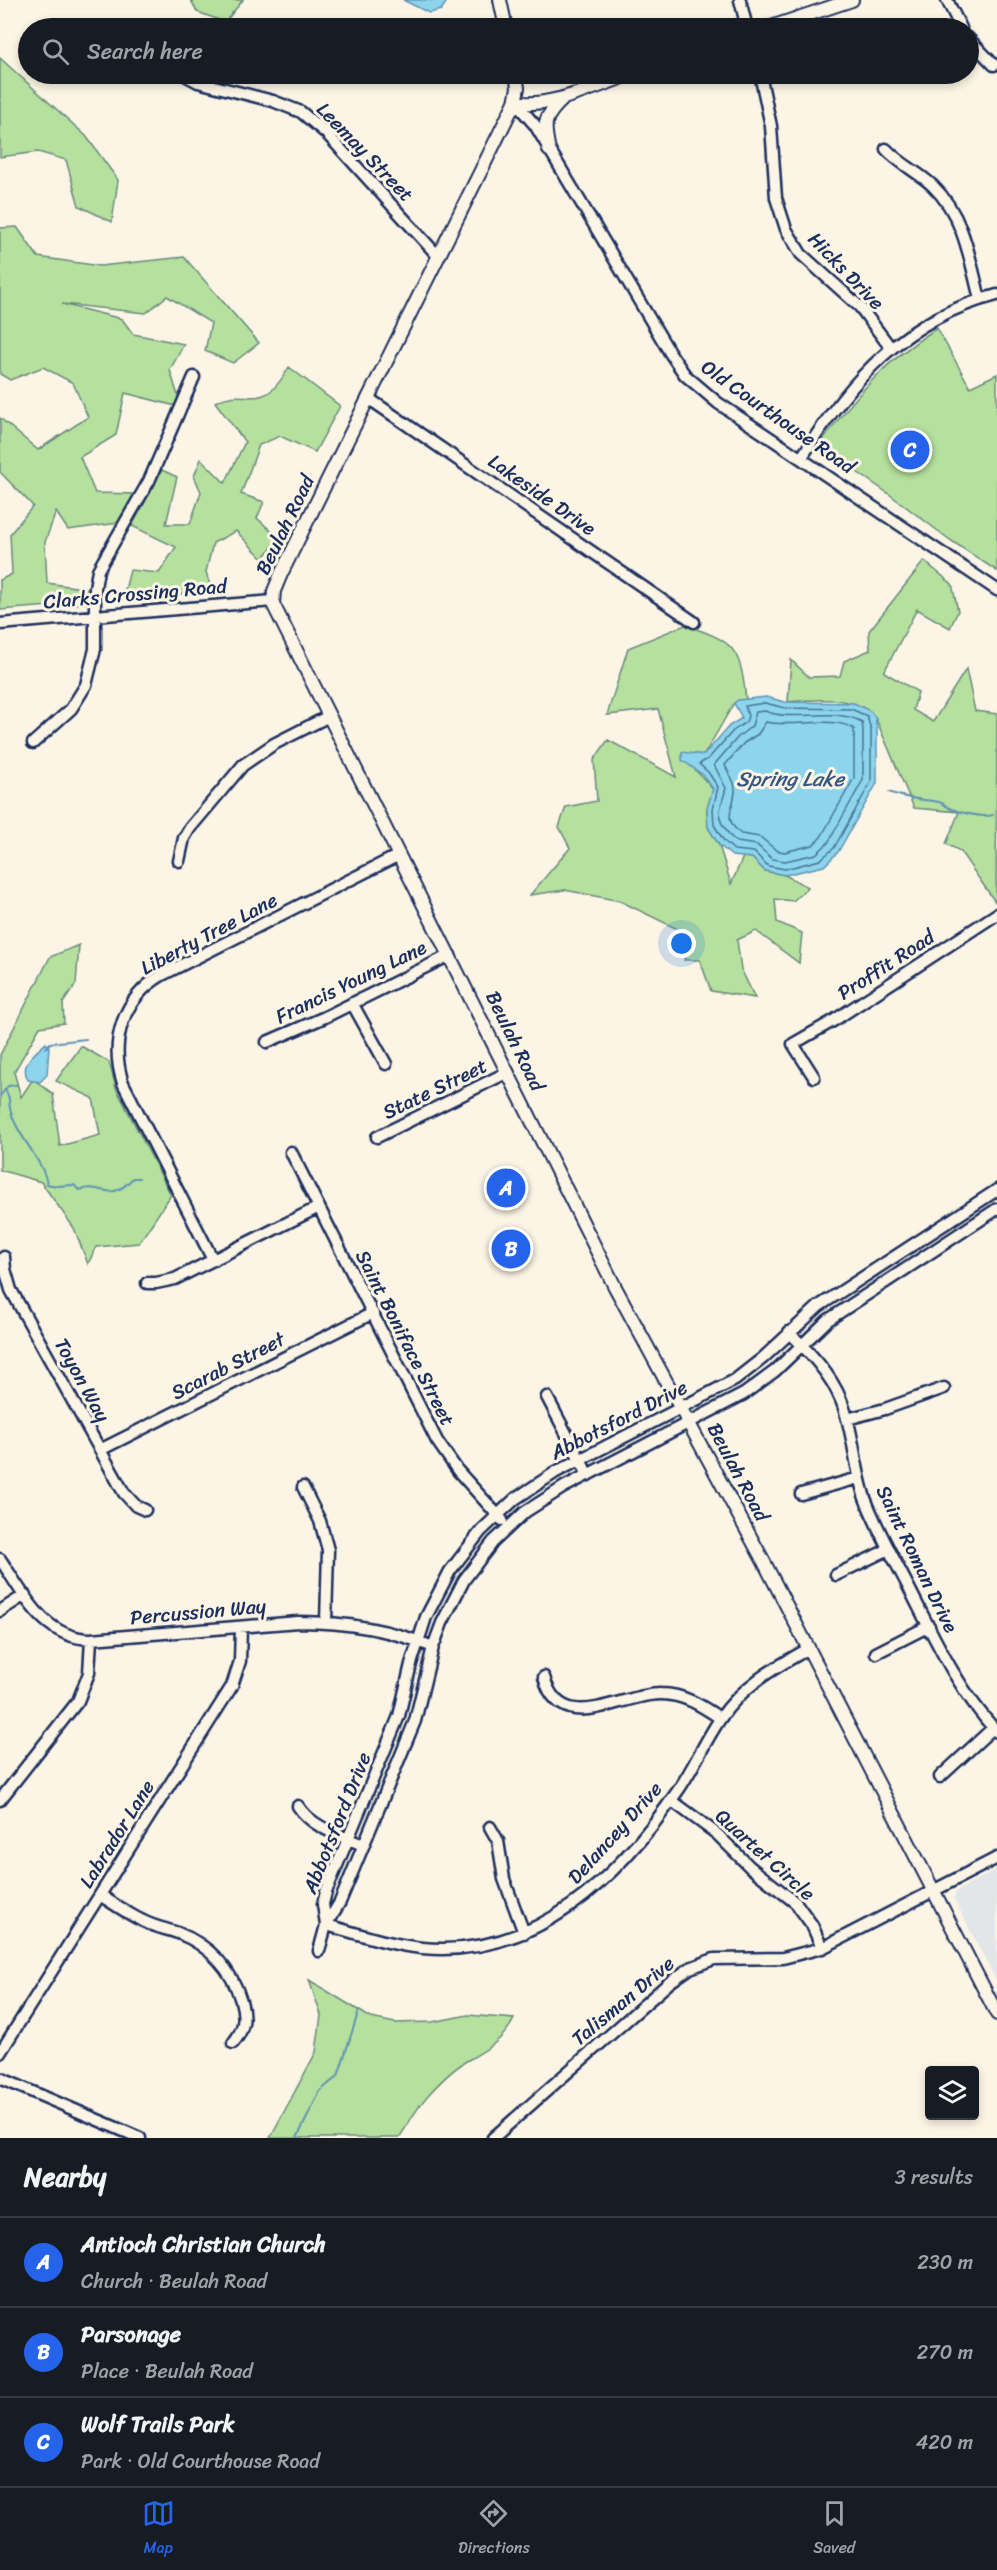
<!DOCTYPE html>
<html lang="en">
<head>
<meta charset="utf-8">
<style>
  :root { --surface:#171b24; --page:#20242c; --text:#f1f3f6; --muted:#9ea1a6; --line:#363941; --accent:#2563eb }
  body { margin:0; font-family:Sriracha,sans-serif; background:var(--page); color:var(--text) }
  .controls { position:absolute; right:18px; bottom:18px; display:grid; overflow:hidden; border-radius:6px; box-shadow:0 3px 9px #0003 }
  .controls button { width:54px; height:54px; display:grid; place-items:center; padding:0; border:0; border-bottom:2px solid var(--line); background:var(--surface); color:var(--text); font:30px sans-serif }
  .you { position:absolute; left:682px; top:944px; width:21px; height:21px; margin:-15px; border:4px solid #fff; border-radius:50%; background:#1a73e8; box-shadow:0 0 0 9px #1a73e833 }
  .badge { display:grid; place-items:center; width:39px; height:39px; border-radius:50%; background:var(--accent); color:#fff; font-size:20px; font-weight:700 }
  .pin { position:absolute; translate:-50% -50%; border:3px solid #fff; box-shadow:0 2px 6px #0006 }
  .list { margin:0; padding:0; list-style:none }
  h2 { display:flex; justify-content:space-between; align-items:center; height:78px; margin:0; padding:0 24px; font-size:26px }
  h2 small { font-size:20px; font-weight:400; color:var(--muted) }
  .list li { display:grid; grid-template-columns:39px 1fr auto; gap:18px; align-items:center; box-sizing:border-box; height:90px; padding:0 24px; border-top:2px solid var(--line) }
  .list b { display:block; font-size:22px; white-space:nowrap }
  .list p { margin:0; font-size:20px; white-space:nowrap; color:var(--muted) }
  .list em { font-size:20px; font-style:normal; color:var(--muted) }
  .icon { flex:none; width:33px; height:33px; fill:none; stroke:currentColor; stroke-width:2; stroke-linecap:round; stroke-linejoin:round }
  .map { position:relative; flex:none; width:997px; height:2138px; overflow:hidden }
  .search { position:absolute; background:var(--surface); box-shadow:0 3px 9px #0003; left:18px; right:18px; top:18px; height:66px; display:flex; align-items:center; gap:15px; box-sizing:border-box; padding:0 21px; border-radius:33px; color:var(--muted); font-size:22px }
  .sheet { height:348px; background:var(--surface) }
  nav { display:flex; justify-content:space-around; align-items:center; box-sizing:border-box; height:84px; border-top:2px solid var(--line); background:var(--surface); font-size:16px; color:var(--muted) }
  nav a { display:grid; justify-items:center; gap:3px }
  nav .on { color:var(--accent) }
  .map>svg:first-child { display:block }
  .built { fill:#e3e6e9 }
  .green { fill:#b5e09d; stroke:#68887e; stroke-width:1.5 }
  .water { fill:#8cd5ed; stroke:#5f93b4; stroke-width:1.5 }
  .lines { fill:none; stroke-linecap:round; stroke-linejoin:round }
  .shore { stroke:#487197; stroke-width:1.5 }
  .stream { stroke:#5f93b4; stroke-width:2 }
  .minor-casing { stroke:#1b2f5e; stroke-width:15 }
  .major-casing { stroke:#1b2f5e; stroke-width:16 }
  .minor { stroke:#fcf5e5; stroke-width:10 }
  .major { stroke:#fcf5e5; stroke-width:12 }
  .labels { text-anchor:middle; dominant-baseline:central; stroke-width:6; stroke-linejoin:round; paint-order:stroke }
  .street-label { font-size:20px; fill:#1b2f5e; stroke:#fcf5e5 }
  .water-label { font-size:21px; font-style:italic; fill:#375882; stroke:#fcf5e5 }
</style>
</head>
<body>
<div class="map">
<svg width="997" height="2138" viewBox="0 0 997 2138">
  <rect width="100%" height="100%" fill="#fcf5e5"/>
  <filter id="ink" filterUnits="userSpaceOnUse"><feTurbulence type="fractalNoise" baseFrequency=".0167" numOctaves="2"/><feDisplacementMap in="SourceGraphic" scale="12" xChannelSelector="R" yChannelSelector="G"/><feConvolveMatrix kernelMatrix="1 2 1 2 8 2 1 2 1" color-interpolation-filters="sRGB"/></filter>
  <g filter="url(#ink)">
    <path class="built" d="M997 1869V1982L953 1897 958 1890Z"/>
    <path class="green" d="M191 0H243L225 22 197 12Z
      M0 58 86 136 118 180 112 222 79 206 66 160 38 152 0 157Z
      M17 227 38 257 100 266 184 257 259 343 233 363 205 351 211 323 167 296 146 313 62 304 122 319 133 334 184 344 170 370 179 399 176 406 125 393 116 435 80 457 95 493 136 494 118 523 68 530 56 512 45 542 47 583 89 589 88 603 0 610V580L12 574 10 534 33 506 0 472V418L38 450 88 417 73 383 43 367 10 380 0 374V228Z
      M937 328 970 387 997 374V571L950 540 889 494 822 448 821 442C859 392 884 362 937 328Z
      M289 367 340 406 315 452 280 436 259 445 241 494 264 502 257 518 279 538 263 559 236 531 213 543 206 572 213 594H160L123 598 130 570 159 573 176 547 132 526 162 470 177 477 166 524H190L201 492 194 476 201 459 225 483 245 442 215 402C249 384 260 418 289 367Z
      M924 561 952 584 958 611 950 628 917 609 884 672 918 692 913 710 933 722 966 669 975 711 997 714 996 903 960 851 946 844 959 812 914 808 875 717C857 695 814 699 788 702L791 660 809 677 840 676 844 661 870 650 869 631Z
      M685 625C735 642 740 647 746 699L734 703 704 755 682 753C690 768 703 775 713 790L707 808 708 827 719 845 731 884 743 857 752 858 765 871 785 875 808 887 793 901 775 899 777 922 802 933 799 963 756 931 737 940 741 969 755 998 711 991 700 960H684L694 937 620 901 565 890 530 895 570 848 559 827 566 807 597 801 594 760 608 740 676 777 658 709 607 715 628 648Z
      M79 945 76 984 63 1003 64 1023 40 1027 14 1072 21 1097 33 1079 53 1094 60 1146 100 1135 93 1098 56 1081 81 1046 109 1062 116 1088 171 1195 139 1243 96 1247 88 1264 74 1228 41 1182 0 1170V1055L50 957Z
      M309 1980 371 2018 395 2023 432 2022 468 2015 514 2019C504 2039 488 2049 470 2059 457 2066 441 2081 431 2092 418 2105 409 2123 399 2138H270L316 2052 321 2015Z"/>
    <path class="water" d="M403 0H448L441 10 429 13Z
      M766 697 785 702 854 703 870 711 875 717 877 729V783L838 852 824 866 785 875 765 871 752 858 732 856 719 845 708 827 707 808 713 789 703 775 682 760V752L704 755 729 726 742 718 734 703 738 700Z
      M46 1043 49 1047 47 1075 40 1082 28 1080C19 1064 34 1054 46 1043Z"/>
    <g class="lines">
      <path class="shore" d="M765 703 785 708 851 709 867 716 871 730V782L834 848 820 860 785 869 768 866 754 852 734 850 724 841 714 825 713 809 718 787 708 772 699 764 708 759 733 731 746 722 748 716 745 706Z
        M765 711C795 723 831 706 862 722L863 730V780L828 843 816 854 785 861 772 859 757 845 737 842 730 836 721 822 720 810 726 788 714 765 738 737 752 726 756 712Z
        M766 722C791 728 834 715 854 729V778L821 837 813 845 784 852 776 850 760 837 741 834C720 817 736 807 735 788 734 779 728 773 725 765L744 743 758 734Z"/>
      <path class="stream" d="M889 792C905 799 921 799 939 802 943 803 947 807 951 809 963 813 981 818 993 815
        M46 1048 50 1043 86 1039
        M6 1091C11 1100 8 1099 10 1108 15 1134 43 1159 47 1184L57 1186 74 1185 79 1190C103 1182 108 1205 133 1178H139
        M0 1096 8 1086 16 1085
        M297 2138 320 2091 338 2076 359 2010"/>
      <g class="minor-casing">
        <path id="minor" d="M740 0 747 28
          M947 0 961 28
          M968 38 994 65
          M183 74 198 82 273 101 301 112 327 134 438 256
          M760 74 771 126 776 198 786 229 801 254 860 307 890 347
          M515 102 535 125 670 353 685 375 718 403 997 590
          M886 149C900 164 918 172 933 186 964 216 970 260 980 299
          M368 398 694 622
          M802 457C850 380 905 318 997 295
          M0 624 273 601
          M33 743 71 709 86 685 95 649V588L98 570 149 481 194 377
          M179 861 184 838 190 828 243 765 274 744 329 716
          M352 1003 386 1064
          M267 1042 325 1017 450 955
          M814 1077 793 1044 833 1021 997 914
          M377 1137 508 1072
          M291 1152 437 1441 458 1471 502 1520
          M4 1257 5 1269 11 1290 124 1493 136 1506 145 1510
          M213 1260 123 1083C109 1041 123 998 162 975L399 855
          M147 1283H156L175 1279 319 1207
          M789 1332C810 1353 830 1373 841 1400 854 1431 854 1466 865 1498 877 1529 894 1559 909 1588 935 1639 958 1690 997 1732
          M547 1397 588 1475
          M847 1419 885 1409 944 1388
          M100 1450 373 1313
          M303 1487 320 1521 328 1550 326 1622
          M801 1494 859 1478
          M0 1559C24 1594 43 1638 91 1639L298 1622C344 1622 390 1629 433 1647
          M836 1575 889 1549
          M0 1611 25 1595
          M876 1653 929 1626
          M544 1677C561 1739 622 1693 661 1694 684 1694 702 1706 720 1718
          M940 1777 993 1728
          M0 1800 78 1701 89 1673 91 1639
          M671 1800 717 1834 750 1867 796 1903 812 1925 822 1948
          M298 1806C312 1828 340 1835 363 1845
          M490 1827 498 1841 504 1879 524 1933
          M100 1895C114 1904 128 1914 143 1921 154 1927 167 1929 178 1933 209 1945 232 1969 241 2001 246 2018 244 2030 233 2043
          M326 1925 323 1904 326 1892 399 1716 411 1664 426 1617 450 1571 481 1531 515 1499 556 1472 735 1380 763 1358 819 1306 997 1190
          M326 1925C357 1933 390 1945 422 1948 537 1959 619 1877 679 1789 694 1767 705 1741 720 1719 742 1686 774 1668 808 1649
          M319 1951 326 1925 340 1902 415 1721 433 1647 442 1623 464 1580 493 1542 525 1512 564 1487 744 1394 775 1371 828 1320 997 1209
          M0 2053 232 1686 240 1661 241 1627
          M0 2078 140 2138
          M493 2138 670 1982 690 1968 714 1959 783 1958 822 1948 997 1858"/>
      </g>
      <g class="major-casing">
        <path id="major" d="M500 0 506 28
          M768 28 852 0
          M516 74 518 88 515 102 281 574 274 591 273 604 615 1287 764 1562 997 2014
          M515 102C550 109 598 85 632 74
          M549 150C543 123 543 118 563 99"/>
      </g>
      <use href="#minor" class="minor"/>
      <use href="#major" class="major"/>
    </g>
  </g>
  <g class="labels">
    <g class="street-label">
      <text transform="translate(365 152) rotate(46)">Leemay Street</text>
      <text transform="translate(846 271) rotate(46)">Hicks Drive</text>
      <text transform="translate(778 417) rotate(35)">Old Courthouse Road</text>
      <text transform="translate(542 495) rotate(35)">Lakeside Drive</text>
      <text transform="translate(285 525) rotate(-64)">Beulah Road</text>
      <text transform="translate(135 594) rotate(-5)">Clarks Crossing Road</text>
      <text transform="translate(209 934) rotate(-28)">Liberty Tree Lane</text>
      <text transform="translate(886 965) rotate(-33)">Proffit Road</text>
      <text transform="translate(351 982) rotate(-26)">Francis Young Lane</text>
      <text transform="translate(515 1041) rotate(64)">Beulah Road</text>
      <text transform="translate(435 1089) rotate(-26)">State Street</text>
      <text transform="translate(405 1338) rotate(63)">Saint Boniface Street</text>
      <text transform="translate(228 1366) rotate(-27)">Scarab Street</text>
      <text transform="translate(82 1380) rotate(61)">Toyon Way</text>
      <text transform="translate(619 1420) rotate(-27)">Abbotsford Drive</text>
      <text transform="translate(738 1472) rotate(62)">Beulah Road</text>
      <text transform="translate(917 1559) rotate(64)">Saint Roman Drive</text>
      <text transform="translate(198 1612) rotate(-5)">Percussion Way</text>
      <text transform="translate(337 1823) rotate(-68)">Abbotsford Drive</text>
      <text transform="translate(615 1833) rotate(-48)">Delancey Drive</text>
      <text transform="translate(117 1834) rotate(-58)">Labrador Lane</text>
      <text transform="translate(765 1855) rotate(42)">Quartet Circle</text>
      <text transform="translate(623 2001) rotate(-40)">Talisman Drive</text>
    </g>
    <g class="water-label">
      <text x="790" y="779">Spring Lake</text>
    </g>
  </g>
</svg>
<div class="controls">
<button><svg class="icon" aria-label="layers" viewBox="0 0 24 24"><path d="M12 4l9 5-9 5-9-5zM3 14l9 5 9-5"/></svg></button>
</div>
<div class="you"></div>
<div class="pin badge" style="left:506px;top:1188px">A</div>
<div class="pin badge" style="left:511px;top:1249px">B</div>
<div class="pin badge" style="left:910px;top:450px">C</div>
<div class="search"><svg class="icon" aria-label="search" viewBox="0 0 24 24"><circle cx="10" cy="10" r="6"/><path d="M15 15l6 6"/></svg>Search here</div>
</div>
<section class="sheet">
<h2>Nearby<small>3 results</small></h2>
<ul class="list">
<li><span class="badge">A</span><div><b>Antioch Christian Church</b><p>Church · Beulah Road</p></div><em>230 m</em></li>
<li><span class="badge">B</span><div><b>Parsonage</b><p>Place · Beulah Road</p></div><em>270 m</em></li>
<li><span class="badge">C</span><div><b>Wolf Trails Park</b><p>Park · Old Courthouse Road</p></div><em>420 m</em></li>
</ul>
</section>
<nav>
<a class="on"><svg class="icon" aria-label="map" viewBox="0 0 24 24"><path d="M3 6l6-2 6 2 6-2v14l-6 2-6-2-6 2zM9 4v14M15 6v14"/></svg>Map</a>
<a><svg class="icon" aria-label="directions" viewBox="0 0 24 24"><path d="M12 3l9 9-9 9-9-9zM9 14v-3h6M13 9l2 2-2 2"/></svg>Directions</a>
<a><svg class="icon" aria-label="saved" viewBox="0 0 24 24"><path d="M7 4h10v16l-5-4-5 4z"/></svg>Saved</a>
</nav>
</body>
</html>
